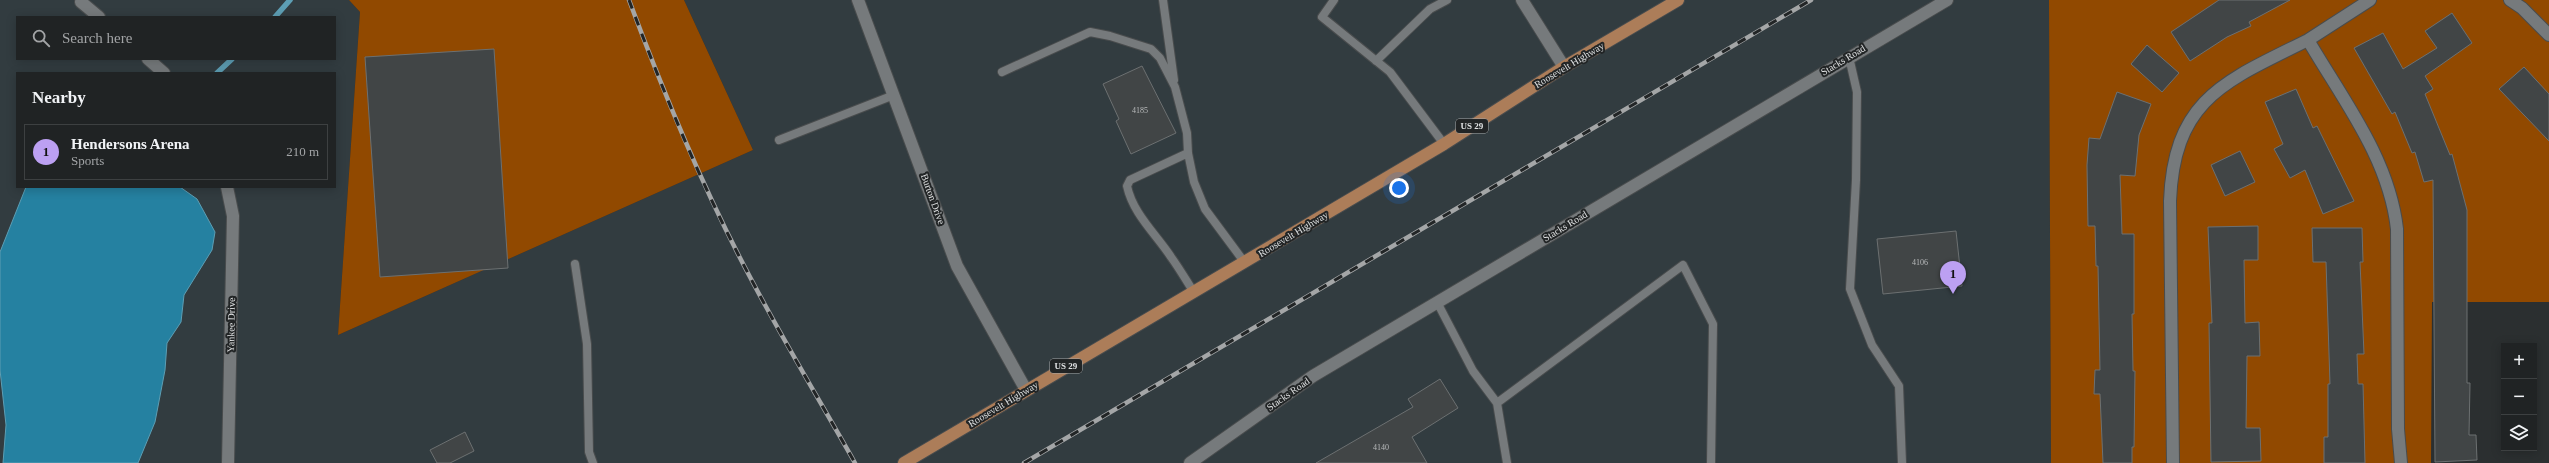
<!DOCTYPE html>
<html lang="en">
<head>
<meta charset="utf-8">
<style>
  :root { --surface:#202324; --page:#282b2c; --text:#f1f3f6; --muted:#a2a4a6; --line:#3d4041; --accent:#bca0f2 }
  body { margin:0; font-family:"Times New Roman",serif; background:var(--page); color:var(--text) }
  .controls { position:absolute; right:12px; bottom:12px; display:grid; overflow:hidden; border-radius:0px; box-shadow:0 2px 10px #0003 }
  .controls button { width:36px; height:36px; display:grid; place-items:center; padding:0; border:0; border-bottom:1px solid var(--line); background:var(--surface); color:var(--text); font:20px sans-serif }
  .you { position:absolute; left:1399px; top:188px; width:14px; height:14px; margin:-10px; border:3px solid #fff; border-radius:50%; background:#1a73e8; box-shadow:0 0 0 6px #1a73e833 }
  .badge { display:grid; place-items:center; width:26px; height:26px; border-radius:50%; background:var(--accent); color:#111; font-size:13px; font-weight:700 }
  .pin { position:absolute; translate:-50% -33px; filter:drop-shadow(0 1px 2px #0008) }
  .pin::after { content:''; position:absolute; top:21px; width:14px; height:12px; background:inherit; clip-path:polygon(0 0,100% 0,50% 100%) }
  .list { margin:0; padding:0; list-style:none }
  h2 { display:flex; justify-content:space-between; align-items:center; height:52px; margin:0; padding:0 16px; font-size:17px }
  h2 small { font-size:13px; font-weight:400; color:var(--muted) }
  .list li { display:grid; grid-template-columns:26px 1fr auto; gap:12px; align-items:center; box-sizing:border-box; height:56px; margin:0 8px 8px; padding:0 8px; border:1px solid var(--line); border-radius:0px }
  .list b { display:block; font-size:15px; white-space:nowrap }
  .list p { margin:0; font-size:13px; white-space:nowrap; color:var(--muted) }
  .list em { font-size:13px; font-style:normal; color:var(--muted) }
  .icon { flex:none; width:22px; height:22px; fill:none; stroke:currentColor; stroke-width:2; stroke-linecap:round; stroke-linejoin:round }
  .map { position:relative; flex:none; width:2549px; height:463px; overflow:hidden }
  .search { position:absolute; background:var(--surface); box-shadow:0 2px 10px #0003; left:16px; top:16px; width:320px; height:44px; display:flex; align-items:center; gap:10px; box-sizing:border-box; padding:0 14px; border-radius:0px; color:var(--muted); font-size:15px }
  .panel { position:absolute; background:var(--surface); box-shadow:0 2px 10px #0003; left:16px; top:72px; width:320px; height:116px; border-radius:0px }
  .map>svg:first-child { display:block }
  .built { fill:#323c40; fill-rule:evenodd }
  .forest { fill:#914900 }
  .water { fill:#2581a1; stroke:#5d9eb4 }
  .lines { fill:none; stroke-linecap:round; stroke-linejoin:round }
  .stream { stroke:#5d9eb4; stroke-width:5.5 }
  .building { fill:#414546; stroke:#6c7071 }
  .service-casing { stroke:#494c4d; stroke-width:10 }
  .minor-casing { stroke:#494c4d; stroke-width:14 }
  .tertiary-casing { stroke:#494c4d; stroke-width:14 }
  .primary-casing { stroke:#494c4d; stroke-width:14 }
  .service { stroke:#767a7c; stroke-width:8 }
  .minor { stroke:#767a7c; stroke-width:12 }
  .tertiary { stroke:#767a7c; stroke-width:12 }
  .primary { stroke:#ac7d59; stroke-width:12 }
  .rail-casing { stroke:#a4a6a7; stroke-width:4.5 }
  .rail { stroke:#222526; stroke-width:3; stroke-dasharray:9; stroke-linecap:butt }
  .labels { text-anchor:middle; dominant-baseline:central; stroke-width:4; stroke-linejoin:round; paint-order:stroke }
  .number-label { font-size:8px; fill:#b8babb }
  .shield { fill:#222526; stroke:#a6a9aa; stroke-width:1 }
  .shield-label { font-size:9px; font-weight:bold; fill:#dfe1e2 }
  .street-label { font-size:10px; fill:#dfe1e2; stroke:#222526 }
</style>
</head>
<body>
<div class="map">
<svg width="2549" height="463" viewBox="0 0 2549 463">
  <rect width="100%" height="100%" fill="#2b2f30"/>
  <path class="built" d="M0 0H349L360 12 338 335 753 150 684 0H2049L2051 463H0ZM17 17H335V59H17ZM17 73H335V187H17Z"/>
  <path class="forest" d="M349 0H684L753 150 338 335 360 12Z
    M2049 0H2549V302H2432L2431 463H2051Z"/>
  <path class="water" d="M26 187H180L197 199 215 232 212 250 184 295 181 322 167 343 165 370 155 422 138 463H3L6 425 0 370V252Z"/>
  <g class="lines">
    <path class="stream" d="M275 17 290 0
      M217 73 232 59"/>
  </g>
  <path class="building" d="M2219 0H2290L2249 22 2251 26 2227 37 2190 61 2171 32Z
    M2452 13 2472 43 2425 76 2433 89 2425 94 2450 155 2452 154 2467 210V383H2470L2469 435H2476L2477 460 2435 462 2433 180 2424 182 2415 152 2412 153 2395 112 2392 114 2354 48 2383 33 2403 69 2437 48 2425 31Z
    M2147 45 2179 73 2162 92 2131 64Z
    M494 49 508 268 380 277 365 57Z
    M1142 66 1176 133 1131 154 1116 121 1119 119 1103 84Z
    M2524 67 2549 94V141L2499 89Z
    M2296 89 2313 128 2317 126 2354 201 2323 214 2305 170 2290 178 2274 149 2283 144 2265 102Z
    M2117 92 2151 104 2139 135 2135 176 2120 175 2122 234H2134V314H2132L2133 371H2135L2134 447H2132V463H2103L2100 394H2094L2095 370H2100L2098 266H2096L2095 226H2088L2087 165 2089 138 2100 139Z
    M2240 151 2255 182 2225 196 2211 165Z
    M2258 226V260H2244L2245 323 2259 322 2260 356H2247L2246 428H2260L2261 461 2211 462 2209 323H2212L2208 227Z
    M2312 228H2362L2363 262H2360L2364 354H2357L2358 384H2363L2365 463H2324V437H2328V384H2330L2326 262H2313Z
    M1956 231 1962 286 1883 294 1877 239Z
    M1440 379 1458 408 1412 437 1427 463H1316L1413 407 1408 399Z
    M465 432 474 451 450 463H437L430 450Z"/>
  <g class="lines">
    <g class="service-casing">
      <path id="service" d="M1163 0 1174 80
        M1334 0 1322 17 1390 72 1444 144
        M1849 57 1857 92 1856 180 1850 289 1872 345 1899 386 1902 463
        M1376 61 1430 9 1447 0
        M1002 72 1090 32 1110 36 1151 49 1160 58 1175 87 1187 133 1188 153 1194 182 1205 209 1245 263
        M779 140 894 95
        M1188 153 1130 180 1127 186C1133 214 1156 234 1171 257 1179 268 1186 280 1193 291
        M575 264 587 344 589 452 593 463
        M1437 302 1473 371 1497 403 1507 463
        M1497 403 1683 265 1713 324 1711 463"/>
    </g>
    <g class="minor-casing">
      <path id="minor" d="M858 0 957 266 1026 390
        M2510 0 2522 8 2549 35
        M81 2 99 17
        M2308 40 2370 0
        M148 59 164 73
        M227 187 233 216 228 463
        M1190 463 1313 376 1947 0
        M2173 463 2170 201C2174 98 2226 81 2308 40 2343 100 2389 158 2397 229L2398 429 2401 463"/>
    </g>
    <g class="tertiary-casing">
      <path id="tertiary" d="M1522 0 1564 67"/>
    </g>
    <g class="primary-casing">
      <path id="primary" d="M904 463 1444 144 1564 67 1678 0"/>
    </g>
    <use href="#service" class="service"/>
    <use href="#minor" class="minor"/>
    <use href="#tertiary" class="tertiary"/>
    <use href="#primary" class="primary"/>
    <g class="rail-casing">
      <path id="rail" d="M629 0C664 94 702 187 750 277 783 340 820 401 855 463
        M1024 463 1811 0"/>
    </g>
    <use href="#rail" class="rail"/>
  </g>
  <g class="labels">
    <g class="number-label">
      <text x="1140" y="110">4185</text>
      <text x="1920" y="262">4106</text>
      <text x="1381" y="447">4140</text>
    </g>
    <g class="shield">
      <rect x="1456" y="119" width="32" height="14" rx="3"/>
      <rect x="1050" y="359" width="32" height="14" rx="3"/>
    </g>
    <g class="shield-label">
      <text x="1472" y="126">US 29</text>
      <text x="1066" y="366">US 29</text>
    </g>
    <g class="street-label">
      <text transform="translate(1843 60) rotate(-31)">Stacks Road</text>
      <text transform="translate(1569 65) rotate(-31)">Roosevelt Highway</text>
      <text transform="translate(933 199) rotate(70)">Burton Drive</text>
      <text transform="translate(1565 226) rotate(-31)">Stacks Road</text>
      <text transform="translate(1293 234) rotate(-31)">Roosevelt Highway</text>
      <text transform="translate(231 325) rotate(-89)">Yankee Drive</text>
      <text transform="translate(1288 394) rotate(-35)">Stacks Road</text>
      <text transform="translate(1003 404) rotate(-31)">Roosevelt Highway</text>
    </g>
  </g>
</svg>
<div class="controls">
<button>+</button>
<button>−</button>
<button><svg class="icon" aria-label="layers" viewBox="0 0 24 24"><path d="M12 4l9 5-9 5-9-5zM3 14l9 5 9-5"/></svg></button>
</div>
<div class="you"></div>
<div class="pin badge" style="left:1953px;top:294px">1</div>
<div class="search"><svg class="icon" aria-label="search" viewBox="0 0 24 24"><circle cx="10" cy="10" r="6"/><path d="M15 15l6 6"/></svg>Search here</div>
<section class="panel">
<h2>Nearby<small></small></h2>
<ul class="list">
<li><span class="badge">1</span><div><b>Hendersons Arena</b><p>Sports</p></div><em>210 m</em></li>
</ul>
</section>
</div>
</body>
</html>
